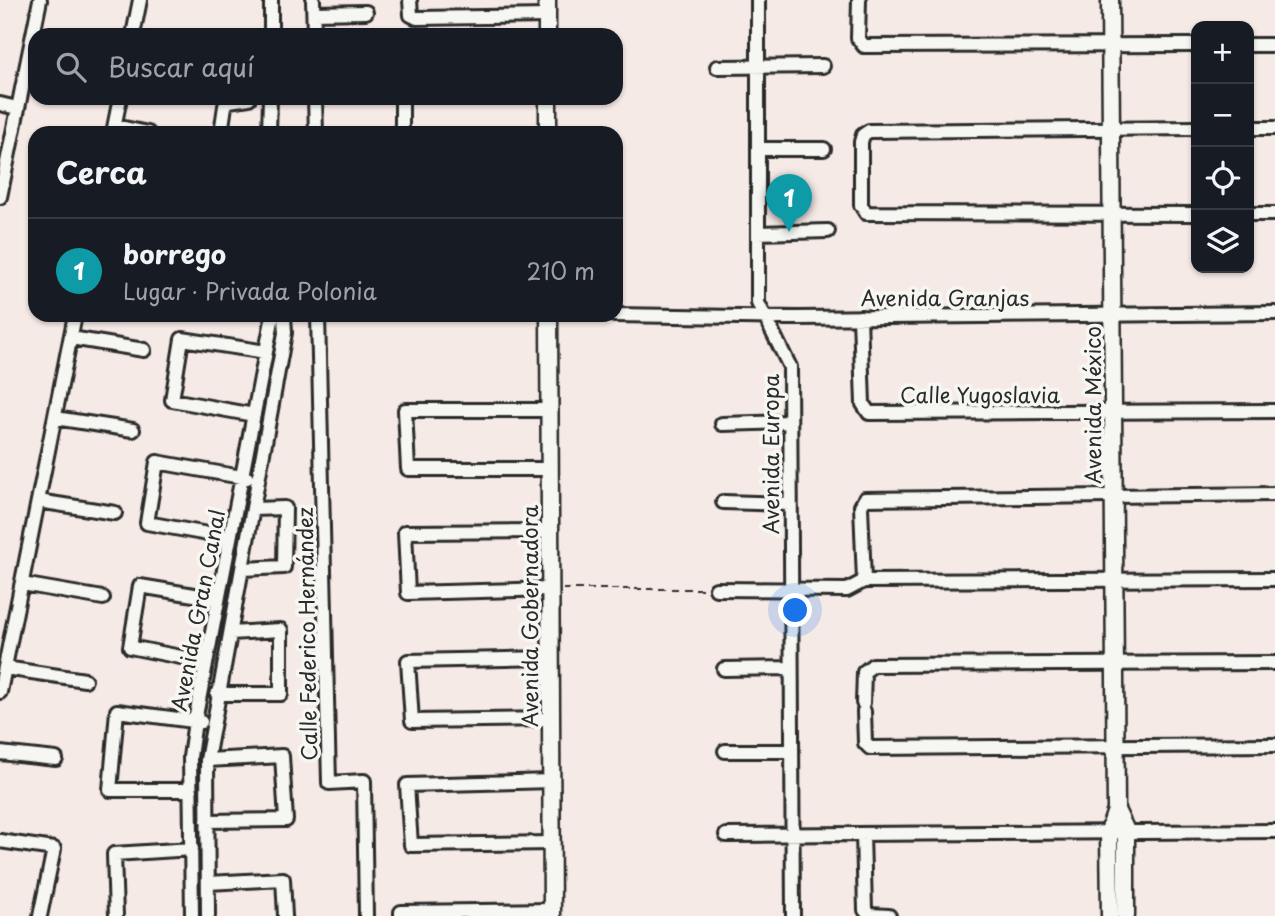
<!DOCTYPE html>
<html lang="es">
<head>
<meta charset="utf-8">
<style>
  :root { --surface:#171b24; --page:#242831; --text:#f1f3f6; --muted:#9ea1a6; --line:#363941; --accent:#d1495b }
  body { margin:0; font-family:"Playpen Sans",sans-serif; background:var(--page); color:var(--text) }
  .controls { position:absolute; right:21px; top:21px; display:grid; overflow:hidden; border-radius:14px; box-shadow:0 2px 5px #0004 }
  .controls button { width:63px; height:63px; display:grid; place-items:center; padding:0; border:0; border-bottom:2px solid var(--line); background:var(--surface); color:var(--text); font:35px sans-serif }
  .you { position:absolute; left:796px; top:611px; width:24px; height:24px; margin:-18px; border:5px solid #fff; border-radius:50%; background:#1a73e8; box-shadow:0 0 0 10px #1a73e833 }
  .badge { display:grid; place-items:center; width:46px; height:46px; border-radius:50%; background:var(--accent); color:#fff; font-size:23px; font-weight:700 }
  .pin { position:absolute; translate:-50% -58px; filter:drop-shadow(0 2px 4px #0008) }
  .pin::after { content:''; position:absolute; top:37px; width:24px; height:21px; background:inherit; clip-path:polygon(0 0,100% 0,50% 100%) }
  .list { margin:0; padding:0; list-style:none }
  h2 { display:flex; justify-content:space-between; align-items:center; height:91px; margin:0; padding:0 28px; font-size:30px }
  h2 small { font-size:23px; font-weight:400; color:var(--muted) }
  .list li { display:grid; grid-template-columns:46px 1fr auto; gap:21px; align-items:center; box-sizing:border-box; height:105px; padding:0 28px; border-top:2px solid var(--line) }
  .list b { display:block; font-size:26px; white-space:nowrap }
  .list p { margin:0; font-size:23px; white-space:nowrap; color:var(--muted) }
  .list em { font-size:23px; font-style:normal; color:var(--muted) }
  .icon { flex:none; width:38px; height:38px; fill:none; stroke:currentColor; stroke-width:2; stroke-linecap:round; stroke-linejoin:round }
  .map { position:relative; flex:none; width:1275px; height:916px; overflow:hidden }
  .search { position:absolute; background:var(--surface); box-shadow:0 2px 5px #0004; left:28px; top:28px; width:595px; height:77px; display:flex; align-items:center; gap:18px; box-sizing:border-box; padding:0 24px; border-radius:21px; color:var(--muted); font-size:26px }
  .panel { position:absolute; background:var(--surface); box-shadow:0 2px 5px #0004; left:28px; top:126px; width:595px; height:196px; border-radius:21px }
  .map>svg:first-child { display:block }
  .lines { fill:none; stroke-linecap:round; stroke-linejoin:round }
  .minor-casing { stroke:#2b2b2b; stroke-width:18 }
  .tertiary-casing { stroke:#2b2b2b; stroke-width:21 }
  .path { stroke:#2b2b2b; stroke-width:2; stroke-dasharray:7 5; stroke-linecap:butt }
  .minor { stroke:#f6f6f2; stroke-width:12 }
  .tertiary { stroke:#f6f6f2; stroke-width:16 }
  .labels { text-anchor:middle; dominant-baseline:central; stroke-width:7; stroke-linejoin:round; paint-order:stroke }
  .street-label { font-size:21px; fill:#2b2b2b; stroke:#f6f6f2 }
</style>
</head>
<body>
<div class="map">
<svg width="1275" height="916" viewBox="0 0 1275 916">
  <rect width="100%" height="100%" fill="#f6eae6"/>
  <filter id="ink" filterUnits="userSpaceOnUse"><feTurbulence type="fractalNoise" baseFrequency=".0143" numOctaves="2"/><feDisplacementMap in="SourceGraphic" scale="14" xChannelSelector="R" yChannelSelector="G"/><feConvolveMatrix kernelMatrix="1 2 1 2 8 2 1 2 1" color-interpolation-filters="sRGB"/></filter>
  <g filter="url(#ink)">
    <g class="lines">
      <g class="minor-casing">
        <path id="minor" d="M313 0 314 35
          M410 0 411 15 417 18 547 16
          M758 0V303L790 367 793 916
          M859 0 858 38 864 46 1196 45
          M314 13 366 12
          M133 35 140 0
          M271 35V0
          M1249 45H1275
          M717 67 823 66
          M315 98 316 133
          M402 98V133
          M0 104 17 108
          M115 126 148 133
          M1196 128 869 131 863 135 861 142V205L866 213 1196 214
          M1249 128H1275
          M113 133 120 98
          M221 133 225 106 229 101 249 98
          M269 133 270 98
          M758 149H824
          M0 197 40 0
          M1249 214H1275
          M758 233 828 231
          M318 315 329 783 364 781 366 916
          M614 315 798 318 1275 313
          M860 317 863 404 869 413 1275 411
          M71 338 144 350
          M549 410H405L408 469H550
          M254 415 172 400 182 339 266 352
          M55 418 133 430
          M722 424 789 422
          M38 501 115 513
          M723 502 790 504
          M550 531 405 532 408 593 550 589
          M230 538 147 523 157 462 247 478
          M243 569 284 567 285 508 253 509
          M864 581 861 506 865 499 1275 494
          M22 584 103 598
          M716 589 847 590 864 581 1275 579
          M551 658 408 661 412 721 551 719
          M206 662 130 647 140 586 218 599
          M5 668 85 680
          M724 669 791 668
          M0 692 75 315
          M217 694H281V630L231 633
          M863 703 864 672 873 665 1275 663
          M864 711 865 743 870 748 1275 745
          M725 751H791
          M0 753 56 759
          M207 760 282 756 286 820 207 821
          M551 781 407 785 411 845 552 843
          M191 790H110L117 711 201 722
          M863 834 865 910 869 915 889 916
          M726 835 1275 831
          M0 841 54 849 40 916
          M208 883 283 879 285 916
          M116 916 114 854 192 849
          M192 916 190 757 195 721 273 315
          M208 916 207 760 285 333 284 315
          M401 916V912L552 910"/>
      </g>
      <g class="tertiary-casing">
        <path id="tertiary" d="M547 0V35
          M1110 0 1116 810 1109 831 1110 916
          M548 98V133
          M549 315 552 916
          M1116 810 1126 831V916"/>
      </g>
      <path class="path" d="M563 589H705"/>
      <use href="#minor" class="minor"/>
      <use href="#tertiary" class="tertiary"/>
    </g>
  </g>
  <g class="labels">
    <g class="street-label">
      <text x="945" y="297">Avenida Granjas</text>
      <text x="980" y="394">Calle Yugoslavia</text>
      <text transform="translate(1092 405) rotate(-90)">Avenida México</text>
      <text transform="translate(770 454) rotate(-90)">Avenida Europa</text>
      <text transform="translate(197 610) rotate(-79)">Avenida Gran Canal</text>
      <text transform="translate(529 616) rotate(-90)">Avenida Gobernadora</text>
      <text transform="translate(306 634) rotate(-91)">Calle Federico Hernández</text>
    </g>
  </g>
</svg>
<div class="controls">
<button>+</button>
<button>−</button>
<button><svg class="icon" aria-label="locate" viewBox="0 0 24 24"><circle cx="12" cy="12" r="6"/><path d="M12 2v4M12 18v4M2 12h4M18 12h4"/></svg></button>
<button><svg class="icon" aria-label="layers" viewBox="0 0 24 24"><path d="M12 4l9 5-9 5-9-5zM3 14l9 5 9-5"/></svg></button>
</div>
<div class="you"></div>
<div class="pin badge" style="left:789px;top:232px;background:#0f9aa8">1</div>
<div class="search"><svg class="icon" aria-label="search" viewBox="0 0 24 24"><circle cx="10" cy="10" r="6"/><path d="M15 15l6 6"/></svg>Buscar aquí</div>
<section class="panel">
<h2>Cerca<small></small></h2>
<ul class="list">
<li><span class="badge" style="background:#0f9aa8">1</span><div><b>borrego</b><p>Lugar · Privada Polonia</p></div><em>210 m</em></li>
</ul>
</section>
</div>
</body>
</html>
